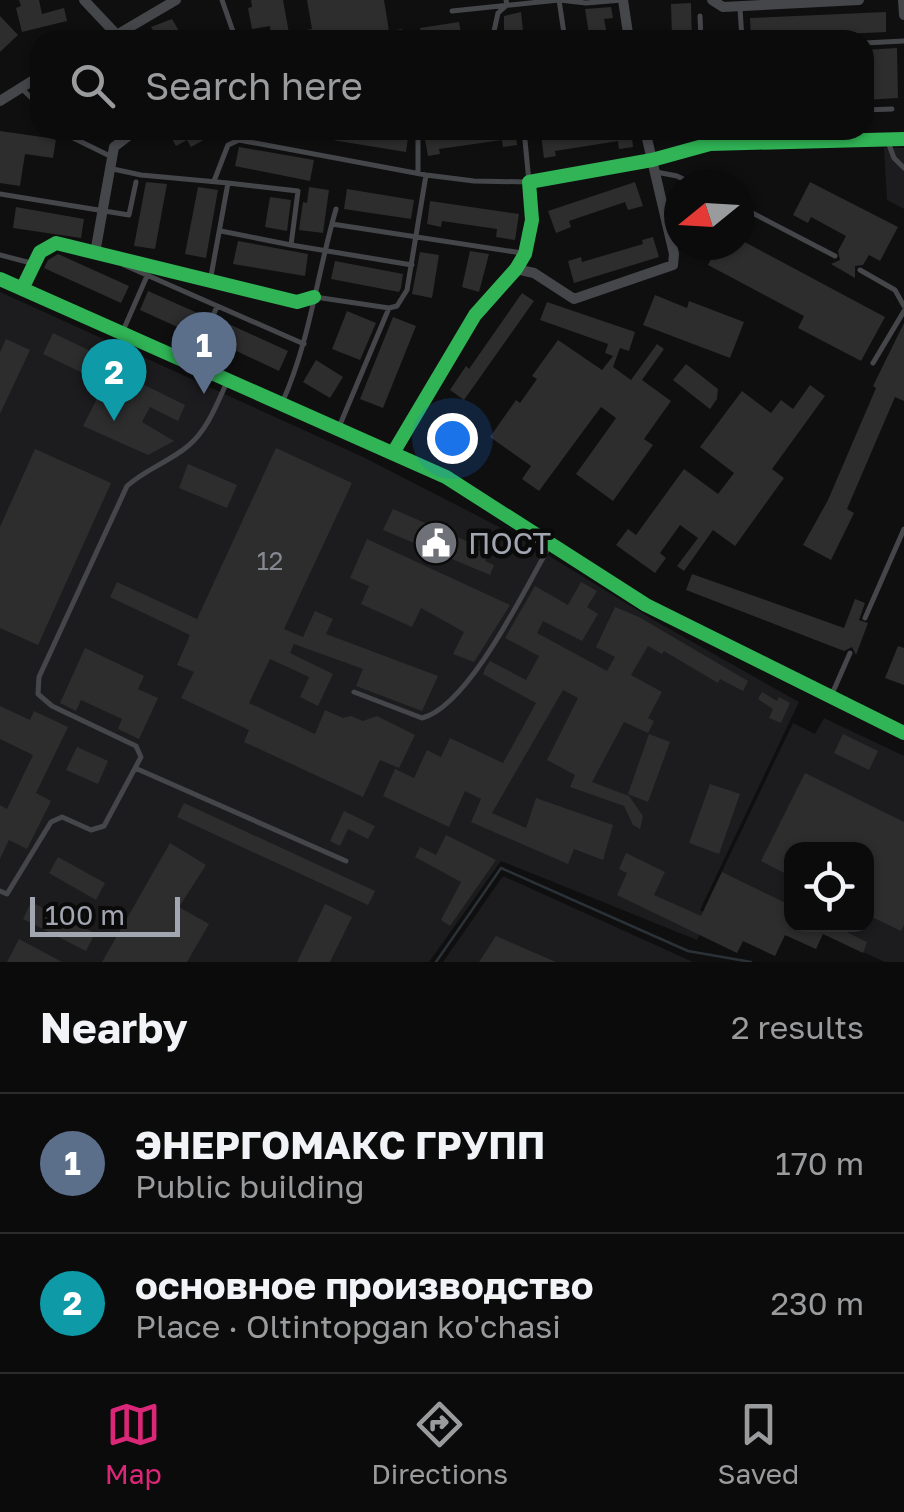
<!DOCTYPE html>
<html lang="en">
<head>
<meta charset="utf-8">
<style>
  :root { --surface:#0b0b0c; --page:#19191a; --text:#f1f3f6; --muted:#9a9b9d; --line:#2b2b2d; --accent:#db2777 }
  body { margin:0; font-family:"Golos Text",sans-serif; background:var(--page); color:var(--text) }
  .controls { position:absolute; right:30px; bottom:30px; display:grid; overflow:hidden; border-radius:20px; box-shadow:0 2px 8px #0004 }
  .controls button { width:90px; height:90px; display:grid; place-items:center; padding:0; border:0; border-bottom:2px solid var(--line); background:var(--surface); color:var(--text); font:50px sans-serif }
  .compass { position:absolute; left:664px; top:170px; width:90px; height:90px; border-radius:50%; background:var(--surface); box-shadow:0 2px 8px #0004; rotate:252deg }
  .scale { position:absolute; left:30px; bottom:25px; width:150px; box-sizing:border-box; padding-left:10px; border:5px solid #a2a6b0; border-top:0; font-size:28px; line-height:35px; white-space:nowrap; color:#a2a6b0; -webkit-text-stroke:8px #0a0a0b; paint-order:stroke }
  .you { position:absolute; left:452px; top:438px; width:35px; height:35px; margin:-25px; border:8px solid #fff; border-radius:50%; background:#1a73e8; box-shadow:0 0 0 15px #1a73e833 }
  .badge { display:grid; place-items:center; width:65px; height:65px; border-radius:50%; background:var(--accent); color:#fff; font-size:32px; font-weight:700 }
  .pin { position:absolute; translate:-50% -82px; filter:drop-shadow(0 2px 5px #0008) }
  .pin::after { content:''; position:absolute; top:52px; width:35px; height:30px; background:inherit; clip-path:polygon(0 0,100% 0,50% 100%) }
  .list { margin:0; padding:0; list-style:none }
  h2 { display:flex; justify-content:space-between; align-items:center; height:130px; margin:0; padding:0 40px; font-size:42px }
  h2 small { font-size:32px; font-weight:400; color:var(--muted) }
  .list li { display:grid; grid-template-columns:65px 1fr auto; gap:30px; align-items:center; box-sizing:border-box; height:140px; padding:0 40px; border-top:2px solid var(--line) }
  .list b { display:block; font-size:38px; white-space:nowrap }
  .list p { margin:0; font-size:32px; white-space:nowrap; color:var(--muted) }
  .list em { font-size:32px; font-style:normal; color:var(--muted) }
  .icon { flex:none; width:55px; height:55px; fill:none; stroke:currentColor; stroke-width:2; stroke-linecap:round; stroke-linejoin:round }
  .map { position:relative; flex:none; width:904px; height:962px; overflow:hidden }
  .search { position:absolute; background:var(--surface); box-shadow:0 2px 8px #0004; left:30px; right:30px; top:30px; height:110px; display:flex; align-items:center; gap:25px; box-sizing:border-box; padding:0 35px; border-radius:30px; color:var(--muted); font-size:38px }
  .sheet { height:410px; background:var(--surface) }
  nav { display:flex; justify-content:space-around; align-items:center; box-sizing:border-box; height:140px; border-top:2px solid var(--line); background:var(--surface); font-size:28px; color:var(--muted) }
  nav a { display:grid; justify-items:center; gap:5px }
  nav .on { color:var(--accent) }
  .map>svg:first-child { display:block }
  .built { fill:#1c1c1e; fill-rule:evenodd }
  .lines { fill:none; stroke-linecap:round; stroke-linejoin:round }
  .stream { stroke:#2b3237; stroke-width:2.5 }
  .building { fill:#2d2d2e }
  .lane { stroke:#45464a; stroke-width:5 }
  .street { stroke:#45464a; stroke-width:10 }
  .fast { stroke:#30b455; stroke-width:14 }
  .labels { text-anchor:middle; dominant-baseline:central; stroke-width:9; stroke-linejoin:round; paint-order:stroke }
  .number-label { font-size:25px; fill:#858890 }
  .poi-label { font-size:30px; fill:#a2a6b0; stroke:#0a0a0b; text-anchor:start }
</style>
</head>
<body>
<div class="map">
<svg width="904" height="962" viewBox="0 0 904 962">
  <rect width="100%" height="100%" fill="#0f0f10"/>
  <path class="built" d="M884 148H904V209L887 200Z
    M0 292 363 457 515 535 657 622 799 702 700 910 709 915 697 940 501 861 429 962H0Z
    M824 718 904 756V962H885L823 934 816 949 785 935 775 956 743 941 716 916 704 909 793 723 815 734ZM792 849H866V924H792Z
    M503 876 693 962H443Z"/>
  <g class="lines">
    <path class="stream" d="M436 962 501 868 688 951 751 962"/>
  </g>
  <path class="building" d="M19 0H39L42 14 64 8 67 21 22 32 16 8 21 6Z
    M251 0H283L289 33 312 29 307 0H384L389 31 402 29 403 39 271 40 270 26 252 29 248 8 252 7Z
    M691 3 692 40H672L671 4Z
    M611 7 613 18 604 19 608 40H590L585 9Z
    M521 12 524 40H504V16Z
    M886 12V32L751 38 750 18Z
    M0 16 18 35 0 52Z
    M172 19 179 31 185 40H159L151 27Z
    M459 22 461 33 487 30 486 40H422L420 28Z
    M897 48 898 98 864 100V50Z
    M167 130H181L182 133 200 130 205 139 191 147 187 140 176 146Z
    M321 130H409L406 152 320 138Z
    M448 130H515L517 145 503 147 502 140 439 149 440 154 428 156 424 134Z
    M575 130H631L633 147 619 149 618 141 555 151 556 156 544 158 541 135Z
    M654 130H696V137L656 140Z
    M0 131 56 139 53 158 25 154 20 186 0 183Z
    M239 147 314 160 310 181 235 166Z
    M146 182 167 184 155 249 134 246Z
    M635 182 643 206 628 210 625 202 569 221 571 227 556 233 548 211Z
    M810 182 898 227 880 261 869 255 863 265 855 266V278L831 264 840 260 838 251 846 236 811 217 808 223 793 215Z
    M198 187 218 190 206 258 185 254Z
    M309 187 329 190 323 233 299 230 303 202 307 203Z
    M347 189 414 200 411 219 344 209Z
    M270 197 291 200 287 231 265 227Z
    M430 201 519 214 515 240 496 237 497 229 442 221 441 227 427 224Z
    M16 207 84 219 81 238 13 228Z
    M653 237 659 257 574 283 568 261 581 257 582 262 643 244 642 240Z
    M739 239 885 317 861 361 798 328 804 316 708 265 718 245H739Z
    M238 241 308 254 305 276 233 264Z
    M470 251 489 254 479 292 462 287Z
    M420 252 439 255 432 298 412 294Z
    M58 254 129 286 121 303 44 268 48 260Z
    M335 261 403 274 401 288 399 292 331 279Z
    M148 291 202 315 193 334 140 310Z
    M522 293 534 301 464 400 450 390 466 366 469 369Z
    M655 295 687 308 689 301 744 322 730 358 643 325Z
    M547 302 635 332 629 351 620 348 613 367 631 380 657 344 664 349 642 380 671 401 644 439 653 445 613 501 576 474 616 418 601 407 539 491 522 479 531 466 490 437 516 400 520 403 537 379 532 376 558 340 602 370 613 356 605 353 608 344 540 320Z
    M347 311 376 323 360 360 332 349Z
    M393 317 416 326 383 408 360 399Z
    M220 320 288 351 279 371 211 339Z
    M904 323V401L895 397 847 509 854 513 831 560 803 545 828 500 876 388 873 386Z
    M53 333 99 355 89 376 43 354Z
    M6 339 30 350 0 414V352Z
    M316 360 343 377 330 398 303 382Z
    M686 364 718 389 717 399 710 409 673 380Z
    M112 369 185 405 178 421 150 407 142 422 174 441 148 455 83 426Z
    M810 385 825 396 772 469 784 478 735 546 713 530 684 571 677 566 698 538 680 525 660 553 666 558 655 573 616 545 628 529 636 535 684 469 718 494 734 473 700 447 742 391 771 413 781 400 793 409Z
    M276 448 352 483 284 629 303 637 315 611 333 619 326 634 438 676 422 711 356 686 363 669 294 644 290 653 333 674 318 706 300 697 309 677 270 659 249 703 315 734 325 710 343 718 351 716 363 721 377 716 415 735 399 768 380 760 363 797 244 742 249 730 181 698 194 672 177 665 190 635 110 597 117 582 197 619Z
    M35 449 111 483 38 645 0 628V527Z
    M188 464 237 485 227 508 179 488Z
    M393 509 480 547 478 550 488 555 485 561 494 565 490 575 383 530Z
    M367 539 510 605 474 662 453 654 464 632 421 608 412 627 361 604 369 586 350 578Z
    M692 574 844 628 855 599 865 603 859 620 868 623 856 655 852 647 844 651 686 590Z
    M581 582 597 591 587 607 598 614 582 641 543 621 537 633 607 671 615 657 596 647 615 607 639 617 748 681 743 691 720 679 718 683 664 651 662 654 648 646 631 675 662 692 648 718 654 721 648 733 624 722 592 782 629 796 643 816 640 829 633 825 624 806 570 787 575 775 547 760 578 698 563 690 492 813 526 828 536 798 613 825 603 860 574 849 568 864 471 822 481 799 465 791 449 827 383 796 395 769 414 778 427 750 441 757 450 738 503 763 536 703 483 674 486 667 490 661 526 680 539 656 505 638 535 586 568 605Z
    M898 646 904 648V685L885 678Z
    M85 648 144 676 138 689 158 698 139 739 118 729 122 719 81 700 76 711 60 703Z
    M762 692 777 701 779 697 790 703 781 723 769 718 773 709 758 699Z
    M0 706 30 720 34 711 68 727 36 793 51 801 27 849 9 840 0 859V805L7 809 33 755 0 739Z
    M649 734 670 742 648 802 628 794Z
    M843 734 878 751 869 770 834 753Z
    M77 747 108 761 98 784 66 770Z
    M805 773 904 822V925L901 931 866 914V850H792V877L761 861Z
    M710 784 740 794 719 854 689 843Z
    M184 803 375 891 368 905 177 817Z
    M344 811 375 826 368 839 348 829 340 846 330 841Z
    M446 835 496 860 450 926 441 920 461 882 415 857 420 847 436 855Z
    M170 843 206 865 179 907 209 924 187 962H102Z
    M626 853 665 872 654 895 701 916 722 872 792 906V924H830L867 942 863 953 823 934 816 949 785 935 775 956 743 941 737 953 617 895 627 873 619 869Z
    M58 857 105 883 96 900 49 873Z
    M31 902 95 933 86 951 23 919Z
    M325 904 352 917 330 962H297Z
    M496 936 556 962H479Z
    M19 939 62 962H7Z"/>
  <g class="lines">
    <path class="lane" d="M222 0 236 40
      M559 0 565 40
      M740 8 742 40
      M452 11 559 0 586 3 622 0
      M700 16 701 40
      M492 40 498 13 507 5 506 0
      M864 43 904 41
      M21 88 40 106
      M864 110 892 109
      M57 130 112 157
      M418 130V172
      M888 142 894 158 904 168
      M113 169 141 175 228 183
      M656 172 677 176 695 185
      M214 181 228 145 239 140 426 175 474 181 529 182 524 130
      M0 194 129 215 136 182
      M739 206 835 256
      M332 224 522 253
      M221 231 291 245
      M0 255 31 263
      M124 265 304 344
      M860 270 895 290 904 306
      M211 276 228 183 298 191 291 245 412 265
      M315 297 389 308 339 427
      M389 308 397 306 407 290 426 175
      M122 333 147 276
      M873 363 904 311
      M194 364 217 306
      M282 403C310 341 317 274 336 209
      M865 618 904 529
      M354 692 422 718C469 706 525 589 549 547
      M832 694 850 653
      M135 768 346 861
      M0 891 7 894 51 822 62 817 91 830 104 826 141 757 136 746 52 706 38 694 39 677 127 486C146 469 169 462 188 446 207 430 216 406 226 384"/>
    <path class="street" d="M84 0 117 35
      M623 0 629 40
      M712 0 723 7 859 0
      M903 0 904 15
      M108 40 176 0
      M0 101 40 76
      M95 253 114 147 136 130
      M516 269 534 273 574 299 673 265 674 254 645 130"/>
    <path class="fast" d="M0 279 446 477 646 605 904 733
      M22 289 40 252 56 243 297 302 314 297
      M393 453 475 315 516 269 525 254 532 220 529 182 652 160 710 144 904 139"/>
  </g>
  <defs>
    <g id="civic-disc" transform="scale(2.25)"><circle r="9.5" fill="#6f7178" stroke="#0a0a0b"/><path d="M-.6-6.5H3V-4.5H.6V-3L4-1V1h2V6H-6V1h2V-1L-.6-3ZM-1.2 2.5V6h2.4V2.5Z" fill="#fff"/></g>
  </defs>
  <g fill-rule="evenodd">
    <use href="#civic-disc" x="436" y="543"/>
  </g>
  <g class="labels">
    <g class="number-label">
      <text x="270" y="560">12</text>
    </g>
    <g class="poi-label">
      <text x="468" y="543">ПОСТ</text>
    </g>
  </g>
</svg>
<div class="controls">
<button><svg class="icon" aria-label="locate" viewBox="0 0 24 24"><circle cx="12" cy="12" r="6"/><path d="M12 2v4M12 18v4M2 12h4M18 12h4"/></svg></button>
</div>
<svg class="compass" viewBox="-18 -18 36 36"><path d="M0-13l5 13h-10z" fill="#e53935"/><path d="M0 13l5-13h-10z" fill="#9a9b9d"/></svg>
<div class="scale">100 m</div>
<div class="you"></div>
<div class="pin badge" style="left:204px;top:394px;background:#5c6f8a">1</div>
<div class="pin badge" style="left:114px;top:421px;background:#0f9aa8">2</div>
<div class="search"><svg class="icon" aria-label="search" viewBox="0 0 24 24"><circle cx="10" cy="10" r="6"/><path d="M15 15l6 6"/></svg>Search here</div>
</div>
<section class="sheet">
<h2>Nearby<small>2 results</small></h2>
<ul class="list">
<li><span class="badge" style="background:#5c6f8a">1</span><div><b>ЭНЕРГОМАКС ГРУПП</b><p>Public building</p></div><em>170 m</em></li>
<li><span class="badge" style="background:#0f9aa8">2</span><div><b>основное производство</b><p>Place · Oltintopgan ko'chasi</p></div><em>230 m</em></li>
</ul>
</section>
<nav>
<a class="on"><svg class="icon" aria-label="map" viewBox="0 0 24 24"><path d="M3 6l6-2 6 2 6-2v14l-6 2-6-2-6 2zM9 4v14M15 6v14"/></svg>Map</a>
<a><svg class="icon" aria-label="directions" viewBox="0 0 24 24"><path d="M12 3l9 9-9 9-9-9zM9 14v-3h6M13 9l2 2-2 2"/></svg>Directions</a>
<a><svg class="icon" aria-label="saved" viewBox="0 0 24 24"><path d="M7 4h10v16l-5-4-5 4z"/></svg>Saved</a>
</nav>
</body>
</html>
